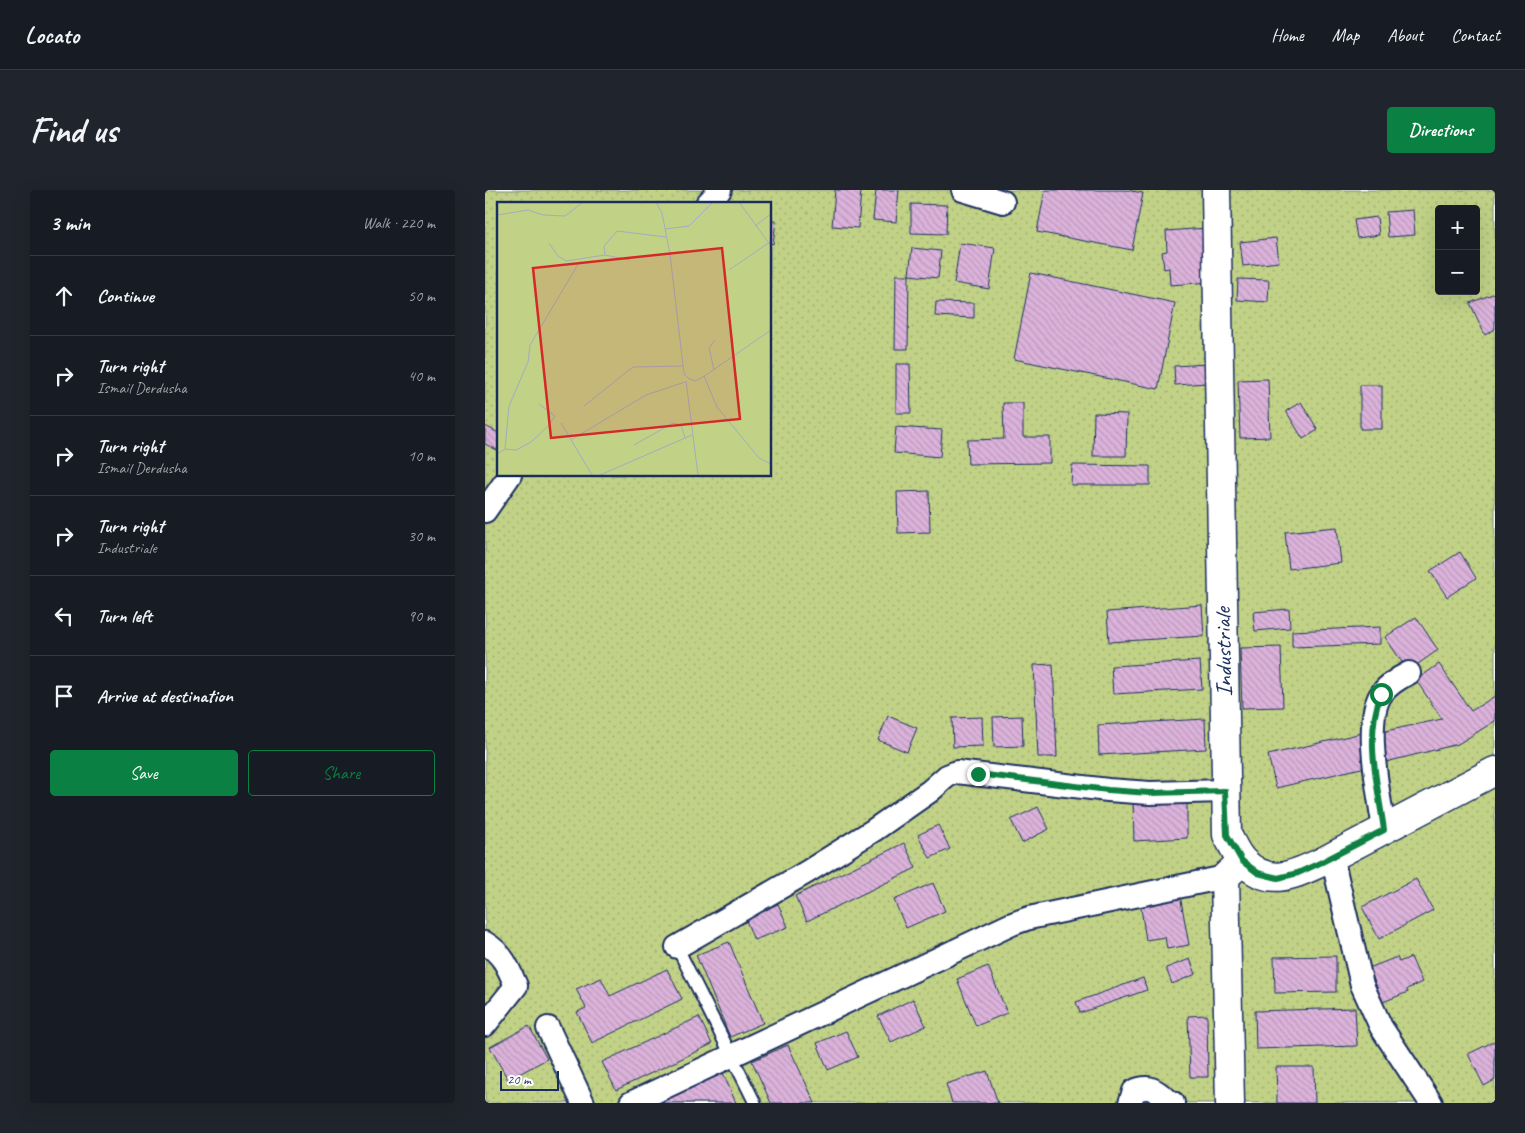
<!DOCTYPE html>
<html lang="en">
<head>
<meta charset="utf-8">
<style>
  :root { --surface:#171b24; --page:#20242c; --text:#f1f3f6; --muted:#9ea1a6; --line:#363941; --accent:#0b8043 }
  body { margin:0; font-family:Caveat,sans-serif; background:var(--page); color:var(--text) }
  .controls { position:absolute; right:15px; top:15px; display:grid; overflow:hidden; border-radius:5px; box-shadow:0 5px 20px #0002 }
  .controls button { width:45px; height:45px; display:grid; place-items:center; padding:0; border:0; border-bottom:1px solid var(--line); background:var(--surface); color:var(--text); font:25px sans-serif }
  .scale { position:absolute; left:15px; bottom:12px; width:59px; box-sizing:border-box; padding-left:5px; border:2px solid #1b2f5e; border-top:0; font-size:14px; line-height:18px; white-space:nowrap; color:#1b2f5e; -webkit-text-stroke:4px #fff; paint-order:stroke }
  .stop { position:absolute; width:15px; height:15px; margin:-11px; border:4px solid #0b8043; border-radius:50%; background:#fff }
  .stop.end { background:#0b8043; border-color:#fff; box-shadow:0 1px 5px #0008 }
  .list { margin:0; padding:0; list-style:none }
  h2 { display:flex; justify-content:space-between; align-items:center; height:65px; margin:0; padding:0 20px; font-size:21px }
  h2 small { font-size:16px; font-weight:400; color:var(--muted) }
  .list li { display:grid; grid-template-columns:32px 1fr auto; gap:15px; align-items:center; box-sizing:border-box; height:80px; padding:0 20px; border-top:1px solid var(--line) }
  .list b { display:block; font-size:19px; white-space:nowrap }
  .list p { margin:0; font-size:16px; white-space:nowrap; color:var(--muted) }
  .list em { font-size:16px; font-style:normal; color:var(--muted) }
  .actions { display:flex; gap:10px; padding:15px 20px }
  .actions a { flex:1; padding:11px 0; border:1px solid var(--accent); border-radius:5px; text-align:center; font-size:18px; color:var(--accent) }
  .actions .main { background:var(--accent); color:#fff }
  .icon { flex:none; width:28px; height:28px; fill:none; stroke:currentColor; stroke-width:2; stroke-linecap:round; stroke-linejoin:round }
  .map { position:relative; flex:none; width:1010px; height:913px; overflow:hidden; border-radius:5px }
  header { display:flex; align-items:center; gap:30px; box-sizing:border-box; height:70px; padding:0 25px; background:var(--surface); border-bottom:1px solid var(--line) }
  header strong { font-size:24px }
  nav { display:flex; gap:28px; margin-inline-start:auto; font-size:18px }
  .intro { display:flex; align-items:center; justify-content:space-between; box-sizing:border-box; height:120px; padding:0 30px }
  h1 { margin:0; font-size:35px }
  .button { padding:12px 22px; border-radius:5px; background:var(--accent); color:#fff; font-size:18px; font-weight:700 }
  main { display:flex; gap:30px; padding:0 30px }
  aside { flex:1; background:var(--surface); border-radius:5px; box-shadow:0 5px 20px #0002 }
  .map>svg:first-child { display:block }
  .park { fill:url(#park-dots); stroke:#6e8072; fill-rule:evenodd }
  .building { fill:url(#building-back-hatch); stroke:#1b2f5e }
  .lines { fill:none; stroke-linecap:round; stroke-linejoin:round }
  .lane-casing { stroke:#1b2f5e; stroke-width:15 }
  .street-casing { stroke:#1b2f5e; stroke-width:26 }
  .secondary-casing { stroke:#1b2f5e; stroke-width:31 }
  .lane { stroke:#fff; stroke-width:11 }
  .street { stroke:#fff; stroke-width:22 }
  .secondary { stroke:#fff; stroke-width:28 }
  .route { stroke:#0b8043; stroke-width:6 }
  .labels { text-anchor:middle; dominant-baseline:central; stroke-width:4; stroke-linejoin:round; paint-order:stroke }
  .street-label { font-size:24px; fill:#1b2f5e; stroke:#fff }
  .inset-road { fill:none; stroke:#a4acbf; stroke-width:1 }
  .view { fill:#d62828; fill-opacity:0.15; stroke:#d62828; stroke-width:2.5 }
  .inset-edge { fill:none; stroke:#1b2f5e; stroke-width:2.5 }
</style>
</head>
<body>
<header>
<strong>Locato</strong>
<nav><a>Home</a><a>Map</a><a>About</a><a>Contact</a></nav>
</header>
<div class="intro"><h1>Find us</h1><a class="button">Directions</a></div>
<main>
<aside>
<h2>3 min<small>Walk · 220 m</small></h2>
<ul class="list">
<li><svg class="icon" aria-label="ahead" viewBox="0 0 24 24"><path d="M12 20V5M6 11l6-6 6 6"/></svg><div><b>Continue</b></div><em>50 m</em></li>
<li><svg class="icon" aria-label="right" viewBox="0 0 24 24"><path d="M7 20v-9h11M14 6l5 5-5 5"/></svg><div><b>Turn right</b><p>Ismail Derdusha</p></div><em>40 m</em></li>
<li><svg class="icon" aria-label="right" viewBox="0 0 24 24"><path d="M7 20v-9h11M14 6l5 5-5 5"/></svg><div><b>Turn right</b><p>Ismail Derdusha</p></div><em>10 m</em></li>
<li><svg class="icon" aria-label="right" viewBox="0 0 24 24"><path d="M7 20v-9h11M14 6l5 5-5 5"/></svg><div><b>Turn right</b><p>Industriale</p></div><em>30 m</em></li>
<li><svg class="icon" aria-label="left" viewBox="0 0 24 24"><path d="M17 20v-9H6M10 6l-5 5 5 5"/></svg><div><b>Turn left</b></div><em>90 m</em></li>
<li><svg class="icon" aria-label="arrive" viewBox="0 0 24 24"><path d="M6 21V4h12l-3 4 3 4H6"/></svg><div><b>Arrive at destination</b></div></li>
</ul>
<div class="actions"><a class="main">Save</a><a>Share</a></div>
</aside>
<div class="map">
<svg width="1010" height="913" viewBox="0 0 1010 913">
  <defs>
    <pattern id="park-dots" width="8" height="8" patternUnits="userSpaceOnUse" patternTransform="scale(1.25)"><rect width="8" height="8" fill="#c1d186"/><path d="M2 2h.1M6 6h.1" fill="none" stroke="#a5b476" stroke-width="1.8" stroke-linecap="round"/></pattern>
    <pattern id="building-back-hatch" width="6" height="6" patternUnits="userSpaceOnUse" patternTransform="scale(1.25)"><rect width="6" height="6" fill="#dbb2d9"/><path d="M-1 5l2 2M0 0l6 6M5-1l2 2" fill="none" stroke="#bb99bd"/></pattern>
  </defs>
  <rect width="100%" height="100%" fill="#fff"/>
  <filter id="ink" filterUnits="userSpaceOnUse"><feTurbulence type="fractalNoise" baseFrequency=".02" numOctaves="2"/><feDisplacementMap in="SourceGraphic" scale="10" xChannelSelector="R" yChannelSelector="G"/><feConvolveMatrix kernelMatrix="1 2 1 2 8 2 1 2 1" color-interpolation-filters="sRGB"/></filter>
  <g filter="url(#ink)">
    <path class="park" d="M0 0H1010V913H0ZM14 14H285V285H14ZM954 19H991V101H954Z"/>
    <path class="building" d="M350 0H376L373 38 347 36Z
      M391 0H414L411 32 388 30Z
      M560 0H641L658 3 647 60 552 42Z
      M426 14 462 15 461 44 426 43Z
      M928 20 930 45 903 47 901 22Z
      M892 27 894 45 872 48 869 30Z
      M285 31H291L288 54 285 53Z
      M722 38 726 92 685 95 684 78 679 79 677 62 682 61 681 41Z
      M791 48 794 72 758 76 755 52Z
      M475 53 510 58 504 99 469 93Z
      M427 58 456 61 453 88 424 85Z
      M546 83 690 113 673 199 529 169Z
      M411 85H424L423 159H410Z
      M753 89 784 90 783 112 752 110Z
      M1010 103V139L1000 145 985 113Z
      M451 112 489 113V128L450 126Z
      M411 174H425L426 223H411Z
      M722 174 723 193 690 195 689 176Z
      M783 189 785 247 755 248 753 190Z
      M875 195H897V239H875Z
      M816 212 833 240 818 249 801 221Z
      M518 213H538V247H565V273L483 274 482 250 519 249Z
      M609 223 642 224 641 266H608Z
      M0 236 14 243V261L0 254Z
      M411 237 457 240 455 267 409 263Z
      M587 275 665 276V295H586Z
      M444 301 445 342 413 343 412 302Z
      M852 337 856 373 804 379 800 342Z
      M975 362 991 388 962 407 945 381Z
      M717 415 719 446 624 452 622 422Z
      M804 419 805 438 770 441 768 422Z
      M931 427 953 460 923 481 900 447Z
      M895 437V454L807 457V441Z
      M796 457 798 517 757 518 755 458Z
      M715 471 717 499 628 504 626 476Z
      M568 474 572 567H553L549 475Z
      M954 474 986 521 1010 506V531L973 554 897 573 896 542 957 529 931 490Z
      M403 526 432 538 422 562 393 550Z
      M537 526 538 556 509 557 508 527Z
      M497 527 498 556 468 557 467 528Z
      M720 529 721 559 614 565 613 535Z
      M877 543 885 576 791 598 783 565Z
      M648 608 702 610V648L649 651Z
      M553 617 564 639 537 653 526 630Z
      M453 635 465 659 445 668 433 645Z
      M419 653 431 678 322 731 310 706Z
      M931 689 948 720 894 749 877 717Z
      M448 693 460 721 421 738 409 710Z
      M695 705 704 755 682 759 680 747 661 750 655 712Z
      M293 714 303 737 269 750 260 728Z
      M244 752 278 833 245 847 211 765Z
      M851 766V802L790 803 789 767Z
      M912 767 914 772 926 767 937 792 922 799 923 802 898 812 884 778Z
      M705 769 711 784 687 794 681 778Z
      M503 776 522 823 491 836 472 789Z
      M182 779 197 809 107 853 92 822 101 818 91 799 116 788 125 806Z
      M658 788 662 800 595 823 591 812Z
      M428 809 441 836 406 852 393 826Z
      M870 818 872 856 771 859 770 821Z
      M722 825 723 887H705L703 826Z
      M214 827 227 854 131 900 117 872Z
      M44 836 62 869 23 890 5 857Z
      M361 841 373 867 343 880 332 853Z
      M1010 851V890L999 896 983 864Z
      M303 855 330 913H286L267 871Z
      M791 877H829L830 913H792Z
      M502 881 513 913H467L461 894Z
      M238 883 251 913H171Z"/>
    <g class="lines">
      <g class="lane-casing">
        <path id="lane" d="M192 757 270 913"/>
      </g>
      <g class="street-casing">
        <path id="street" d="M478 0 518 12
          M222 14 235 0
          M0 321 25 285
          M899 640C895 608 877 530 897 503 904 494 914 488 924 483
          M847 667 877 795 896 837 946 913
          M0 753C18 764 23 777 31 796L0 835
          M192 757 322 682 389 640 445 601 462 586 472 582 623 600 665 603 740 601
          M63 838 98 913
          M146 913 527 734 544 728 740 687
          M645 913 649 901C669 892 672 905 688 913"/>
      </g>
      <g class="secondary-casing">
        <path id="secondary" d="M731 0 742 645C747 653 751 664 758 671 784 698 808 685 837 672L1010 581
          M745 913 740 687 757 671"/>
      </g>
      <use href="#lane" class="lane"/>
      <use href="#street" class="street"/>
      <use href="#secondary" class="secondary"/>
    </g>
  </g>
  <g class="lines" filter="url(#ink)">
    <path class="route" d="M493 584 623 600 665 603 740 601 742 645 757 671 773 683 793 688 813 683 837 672 899 640C893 596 879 547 896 504"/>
  </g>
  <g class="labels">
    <g class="street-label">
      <text transform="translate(738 462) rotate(-91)">Industriale</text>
    </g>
  </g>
  <g transform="translate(12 12)">
    <rect width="274" height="274" fill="#fff"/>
    <path d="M0 0H274V273H0Z" fill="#c1d186"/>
    <path class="inset-road" d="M159 0 165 11 173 52 187 172 191 176 198 179 206 175 274 128M242 0 274 44M0 13 31 8 46 13 68 14 86 0M258 24 274 12M168 27 192 24 216 0M52 41 61 54 69 59 108 53 133 58M108 53 107 44 120 29 169 35M232 68 273 40M217 168 212 146 218 138M207 174 220 205 262 256 274 262M189 179 201 273M87 204 136 165 186 164M64 221 95 273M74 238 149 193 188 180M137 243 176 221 184 223 188 236M8 247 19 248 34 240 52 223 58 214 42 202M0 252 8 247 12 204 31 160 33 143 83 59M103 273 195 233"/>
    <path class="view" d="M225 46 243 217 54 236 36 66Z"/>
    <rect width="274" height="274" class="inset-edge"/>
  </g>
</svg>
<div class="controls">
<button>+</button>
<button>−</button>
</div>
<div class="scale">20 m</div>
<div class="stop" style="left:896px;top:504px"></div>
<div class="stop end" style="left:493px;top:584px"></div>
</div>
</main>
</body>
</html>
